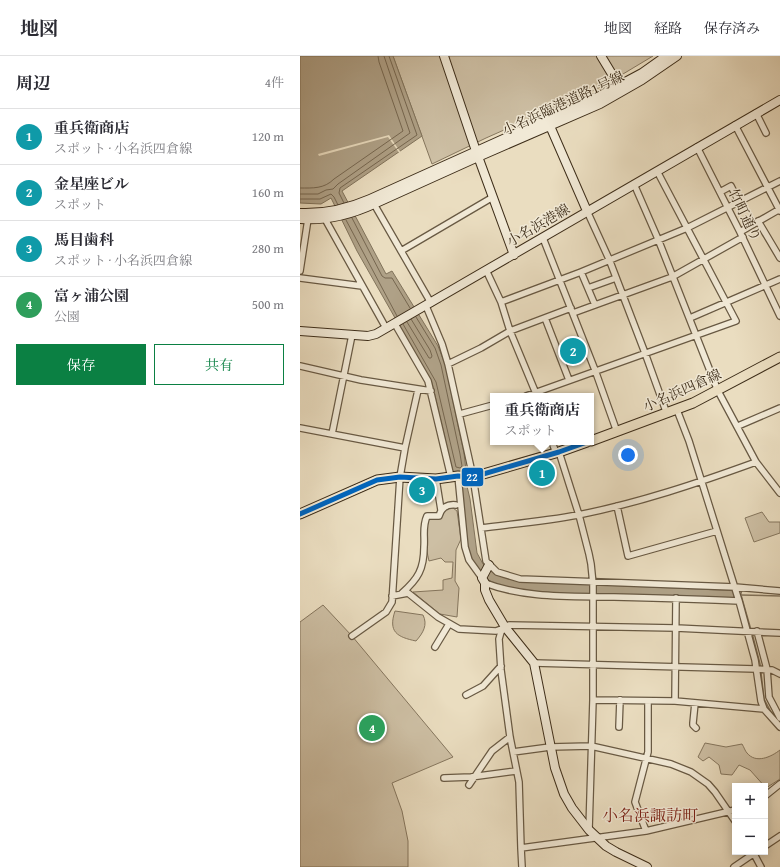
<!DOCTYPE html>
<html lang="ja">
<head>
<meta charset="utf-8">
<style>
  :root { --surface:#fff; --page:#f2f2f3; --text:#2b2b33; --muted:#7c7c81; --line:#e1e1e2; --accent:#0b8043 }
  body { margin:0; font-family:"Gentium Book Plus","Noto Serif JP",serif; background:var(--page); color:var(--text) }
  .controls { position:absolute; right:12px; bottom:12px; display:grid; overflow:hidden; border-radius:0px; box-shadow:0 2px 10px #0003 }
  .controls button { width:36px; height:36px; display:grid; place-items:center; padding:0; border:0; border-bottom:1px solid var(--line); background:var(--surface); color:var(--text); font:20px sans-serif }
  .you { position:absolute; left:328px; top:399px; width:14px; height:14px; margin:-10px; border:3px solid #fff; border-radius:50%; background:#1a73e8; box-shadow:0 0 0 6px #1a73e833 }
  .badge { display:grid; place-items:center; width:26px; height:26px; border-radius:50%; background:var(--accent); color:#fff; font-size:13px; font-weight:700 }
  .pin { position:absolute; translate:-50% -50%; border:2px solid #fff; box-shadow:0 1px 4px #0006 }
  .popup { position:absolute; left:190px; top:337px; width:104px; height:52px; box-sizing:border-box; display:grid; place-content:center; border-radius:0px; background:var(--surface); filter:drop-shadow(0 1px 3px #0005); font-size:13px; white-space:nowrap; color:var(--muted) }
  .popup b { font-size:15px; color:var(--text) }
  .popup::after { content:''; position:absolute; left:50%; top:100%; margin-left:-8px; border:8px solid transparent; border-top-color:var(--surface) }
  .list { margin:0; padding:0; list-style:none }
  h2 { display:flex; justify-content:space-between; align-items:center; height:52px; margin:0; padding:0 16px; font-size:17px }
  h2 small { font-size:13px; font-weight:400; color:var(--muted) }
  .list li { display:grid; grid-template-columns:26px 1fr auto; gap:12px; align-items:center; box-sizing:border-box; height:56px; padding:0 16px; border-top:1px solid var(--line) }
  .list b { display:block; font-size:15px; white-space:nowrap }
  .list p { margin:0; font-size:13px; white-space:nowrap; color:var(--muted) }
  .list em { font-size:13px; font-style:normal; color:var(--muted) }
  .actions { display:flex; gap:8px; padding:12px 16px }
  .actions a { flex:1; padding:9px 0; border:1px solid var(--accent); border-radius:0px; text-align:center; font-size:14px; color:var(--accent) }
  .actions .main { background:var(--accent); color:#fff }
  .map { position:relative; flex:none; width:480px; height:811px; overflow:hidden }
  header { display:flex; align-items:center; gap:24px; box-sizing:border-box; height:56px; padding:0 20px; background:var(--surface); border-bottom:1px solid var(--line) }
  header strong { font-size:19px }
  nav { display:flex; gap:22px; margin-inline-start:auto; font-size:14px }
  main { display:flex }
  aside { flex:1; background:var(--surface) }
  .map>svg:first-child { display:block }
  .green { fill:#cdbfa4; stroke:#85765e }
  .water { fill:#afa187; stroke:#81735b }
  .pier { fill:#eaddc0 }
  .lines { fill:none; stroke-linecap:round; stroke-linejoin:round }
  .shore { stroke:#766750; stroke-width:1 }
  .stream { stroke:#81735b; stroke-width:1.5 }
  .street-casing { stroke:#685943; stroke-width:8 }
  .secondary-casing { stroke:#3d2d19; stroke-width:10 }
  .primary-casing { stroke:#3d2d19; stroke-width:11 }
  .street { stroke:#f1e9d6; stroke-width:5.5 }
  .secondary { stroke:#f1e9d6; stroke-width:8 }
  .primary { stroke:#eaddc0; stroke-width:9 }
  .bus-1-casing { stroke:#f1e9d6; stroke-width:8 }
  .bus-1 { stroke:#0065bd; stroke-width:5 }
  .labels { text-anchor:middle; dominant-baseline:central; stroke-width:3; stroke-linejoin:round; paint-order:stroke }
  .street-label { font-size:14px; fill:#3d2d19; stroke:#f1e9d6 }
  .quarter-label { font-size:16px; fill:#7a1f14; stroke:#f1e9d6 }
  .line-badge { stroke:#f1e9d6; stroke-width:1.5 }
  .badge-label { font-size:11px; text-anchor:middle; font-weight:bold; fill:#fff }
</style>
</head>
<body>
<header>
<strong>地図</strong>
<nav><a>地図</a><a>経路</a><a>保存済み</a></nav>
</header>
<main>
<aside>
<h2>周辺<small>4件</small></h2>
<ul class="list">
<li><span class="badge" style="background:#0f9aa8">1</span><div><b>重兵衛商店</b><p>スポット · 小名浜四倉線</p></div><em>120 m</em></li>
<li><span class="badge" style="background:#0f9aa8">2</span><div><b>金星座ビル</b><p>スポット</p></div><em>160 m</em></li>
<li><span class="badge" style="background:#0f9aa8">3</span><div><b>馬目歯科</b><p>スポット · 小名浜四倉線</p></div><em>280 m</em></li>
<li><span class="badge" style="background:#2e9e5b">4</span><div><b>富ヶ浦公園</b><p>公園</p></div><em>500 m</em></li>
</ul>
<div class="actions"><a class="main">保存</a><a>共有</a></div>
</aside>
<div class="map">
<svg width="480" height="811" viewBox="0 0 480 811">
  <rect width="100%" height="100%" fill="#eaddc0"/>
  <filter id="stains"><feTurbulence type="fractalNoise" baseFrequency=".005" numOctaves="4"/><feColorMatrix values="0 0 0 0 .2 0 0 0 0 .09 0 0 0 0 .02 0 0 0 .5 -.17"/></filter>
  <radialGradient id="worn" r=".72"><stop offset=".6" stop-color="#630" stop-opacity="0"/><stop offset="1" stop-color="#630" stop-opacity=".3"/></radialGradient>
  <path class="green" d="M93 0H353L303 30 186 82 132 108Z
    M153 452 157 455 161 483 156 494 155 525 159 532 157 561 140 558 113 536 143 534V524L152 522 153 506H145L141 502 129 505C126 491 122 475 128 462L142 460 146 453Z
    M462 456 469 466H480V477L454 486 445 462Z
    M23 549 52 580 153 701 92 727 102 755 108 785V811H0V566Z
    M95 555 123 559C128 569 123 577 116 585 97 581 88 576 95 555Z
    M405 687 426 691 442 688C444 691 445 695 447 697 456 708 471 701 480 694V723L466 732 450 714 439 709 432 719 421 718 419 709 409 701 403 705 398 701Z"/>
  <path class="water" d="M0 0H93L122 80 42 135 86 218 92 215 138 290 145 308 164 397 166 414V426L170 443 177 497 183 508 191 515 203 521 231 526 442 535 439 544 284 539 207 533 197 529 187 523 174 508 168 496 159 416H153L132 327 57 195 31 142 21 148 0 147Z"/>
  <path class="pier" d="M89 79 101 97 100 98 88 81 19 100 18 98Z"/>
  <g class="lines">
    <path class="shore" d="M0 132C13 132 24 133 34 123L103 75 79 6 78 0
      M0 138H18L26 134 33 133 38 128 110 77 84 0
      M0 143H20L31 138 34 141 38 149
      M44 147 39 137 40 132 117 79 89 0
      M52 162 82 220 85 222H92L110 252
      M46 164 97 260
      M107 266 129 302H131L132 300 130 294 111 263
      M103 268 136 326 156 411 160 412 162 410 160 398 141 309 135 292 116 261"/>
    <path class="stream" d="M440 539 480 540
      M441 539 451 574
      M452 577 460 608 464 643 472 658"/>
    <g class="street-casing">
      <path id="street" d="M456 57 466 77
        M435 69 480 155
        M397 91 440 176 480 260
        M334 128 358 183 418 335 456 406 480 437
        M420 136 431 130 439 146
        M74 148 131 247
        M287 155 309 203 345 297 367 358
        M25 163 86 272
        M458 165 480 202
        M440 176 480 153
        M243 182 295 314 317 376
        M101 195 193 141
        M186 214 201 246 210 275 237 340
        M0 215 8 163
        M281 216 295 249
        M0 222 62 230
        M288 232 316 222
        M201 246 281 216 387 172 480 125
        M126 250 142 288 148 308 173 421 186 505 197 516 220 523 435 531 480 535
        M273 257 372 221 443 181
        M245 262 269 324
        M390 262 480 223
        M95 268 128 325 151 421
        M148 308 181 292 210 275 271 252
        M0 310 61 324 131 335
        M226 340 436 265 357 115
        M377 354 389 385 439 545 455 604 461 645 464 653 480 671
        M160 358 193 349
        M438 370 480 352
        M0 372 105 392 100 421 92 546 86 556 52 580
        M32 378 52 279
        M252 386 256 397
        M105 392 118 334
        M259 396 279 459 289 498 291 508 293 528V644L289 774
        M158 420 165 491 169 504 182 522
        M136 423 141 454
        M317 450 328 500 417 475
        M181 472C213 468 246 465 278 459 339 447 398 427 456 406
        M185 527C224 542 269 540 311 541 353 542 396 543 439 545
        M102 537C118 523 124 513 124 491 125 480 122 471 127 460H139C141 452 147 448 156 449
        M92 540 108 537 138 561 159 573 196 575 204 572
        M457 575 467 613 469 641 480 662
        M135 591 149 568
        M234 607 456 613 472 614 480 618
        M166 639 183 630 201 610
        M293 644 375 645 464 653
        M375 645 376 542
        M395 647 393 667V669L396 672
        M319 671 320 644
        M213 696 250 691 291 690 371 708 391 716 408 728 415 736 435 765
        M144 722 171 721 216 715
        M169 729 192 695 210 681
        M465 740 480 728
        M346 775 335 746 348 696V645
        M465 790 480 780
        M221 792 219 726 210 681 201 614 199 583 201 576 205 571 209 569 376 572 480 577
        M453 796 461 811
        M222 811 221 792 346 775 435 754
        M434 811 456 796"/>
    </g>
    <g class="secondary-casing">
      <path id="secondary" d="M144 0 176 95 214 199
        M301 0 321 33
        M250 70 287 155
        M0 157C26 158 47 153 70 143L301 39 342 17 366 0
        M0 163C27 165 50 159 74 148L178 101 300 48 342 24 377 0
        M0 275 68 280 76 278 480 44
        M189 509 182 522 185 527V534L189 544 205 571 234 607 255 712 264 738 272 752 289 774 306 790 316 796 347 811"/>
    </g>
    <g class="primary-casing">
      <path id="primary" d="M291 385 393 347 480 301
        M0 458 77 424 100 421 136 423 158 420 173 421 259 396 287 386"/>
    </g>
    <use href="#street" class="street"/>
    <use href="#secondary" class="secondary"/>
    <use href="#primary" class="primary"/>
    <g class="bus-1-casing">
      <path id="bus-1" d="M0 458 77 424 100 421 136 423 158 420 173 421 259 396 287 386"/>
    </g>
    <use href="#bus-1" class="bus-1"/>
  </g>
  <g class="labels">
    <g class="street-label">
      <text transform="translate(263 47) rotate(-25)">小名浜臨港道路1号線</text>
      <text transform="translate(445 159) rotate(64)">竹町通り</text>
      <text transform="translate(238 169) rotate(-30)">小名浜港線</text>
      <text transform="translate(382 334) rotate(-24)">小名浜四倉線</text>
    </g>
    <g class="quarter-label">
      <text x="350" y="759">小名浜諏訪町</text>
    </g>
  </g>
  <rect class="line-badge" x="161" y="411" width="23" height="20" rx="4" fill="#0065bd"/>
  <g class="badge-label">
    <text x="172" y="425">22</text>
  </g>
  <rect width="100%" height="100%" filter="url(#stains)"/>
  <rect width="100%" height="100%" fill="url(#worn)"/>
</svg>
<div class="controls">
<button>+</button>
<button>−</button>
</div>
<div class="you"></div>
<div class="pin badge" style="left:242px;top:417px;background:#0f9aa8">1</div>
<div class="popup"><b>重兵衛商店</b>スポット</div>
<div class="pin badge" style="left:273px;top:295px;background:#0f9aa8">2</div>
<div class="pin badge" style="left:122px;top:434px;background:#0f9aa8">3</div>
<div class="pin badge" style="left:72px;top:672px;background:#2e9e5b">4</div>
</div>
</main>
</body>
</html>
